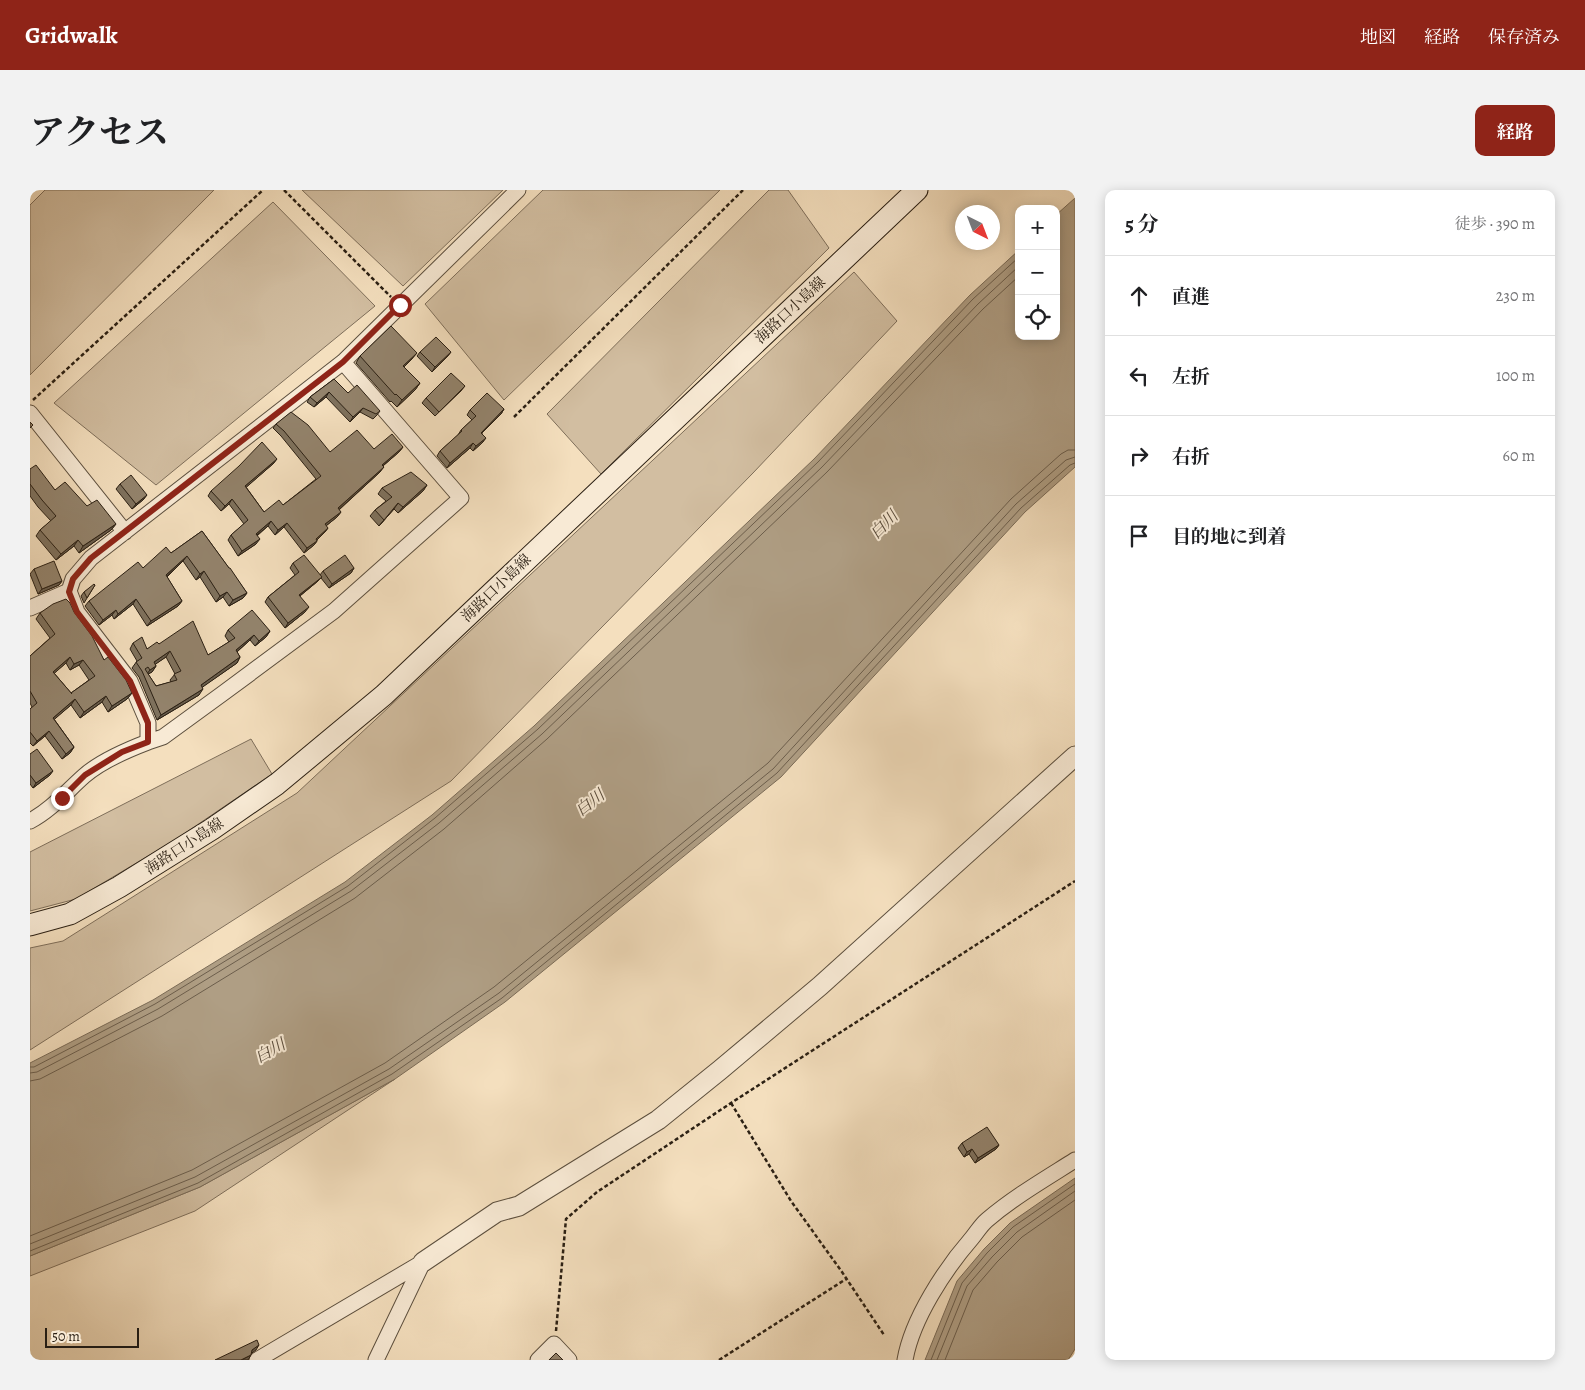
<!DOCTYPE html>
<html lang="ja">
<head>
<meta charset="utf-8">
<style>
  :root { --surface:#fff; --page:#f2f2f2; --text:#202124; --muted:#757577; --line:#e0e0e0; --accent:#8f2418 }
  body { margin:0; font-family:Alegreya,"Noto Serif JP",serif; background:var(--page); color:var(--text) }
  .controls { position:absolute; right:15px; top:15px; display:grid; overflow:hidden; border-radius:10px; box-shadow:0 2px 12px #0003 }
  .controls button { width:45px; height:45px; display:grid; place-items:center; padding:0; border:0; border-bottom:1px solid var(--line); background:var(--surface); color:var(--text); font:25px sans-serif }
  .compass { position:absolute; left:925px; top:15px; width:45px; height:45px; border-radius:50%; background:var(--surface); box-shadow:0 2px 12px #0003; rotate:138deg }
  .scale { position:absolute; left:15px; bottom:12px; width:94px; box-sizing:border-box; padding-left:5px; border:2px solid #2a1f13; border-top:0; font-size:14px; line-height:18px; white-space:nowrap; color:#2a1f13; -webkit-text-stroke:4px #f8ead5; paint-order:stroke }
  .stop { position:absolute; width:15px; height:15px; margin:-11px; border:4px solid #8f2418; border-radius:50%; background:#fff }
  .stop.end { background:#8f2418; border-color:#fff; box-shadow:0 1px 5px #0008 }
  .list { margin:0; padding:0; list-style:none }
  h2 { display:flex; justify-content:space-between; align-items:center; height:65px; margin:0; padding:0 20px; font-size:21px }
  h2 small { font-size:16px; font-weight:400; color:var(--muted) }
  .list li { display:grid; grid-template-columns:32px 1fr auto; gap:15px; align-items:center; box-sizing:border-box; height:80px; padding:0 20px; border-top:1px solid var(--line) }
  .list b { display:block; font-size:19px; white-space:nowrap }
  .list em { font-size:16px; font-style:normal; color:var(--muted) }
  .icon { flex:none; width:28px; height:28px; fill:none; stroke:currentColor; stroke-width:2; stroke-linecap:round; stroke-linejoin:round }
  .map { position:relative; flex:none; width:1045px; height:1170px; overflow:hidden; border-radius:10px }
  header { display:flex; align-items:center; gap:30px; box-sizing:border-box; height:70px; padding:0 25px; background:var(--accent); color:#fff }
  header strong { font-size:24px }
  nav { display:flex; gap:28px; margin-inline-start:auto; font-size:18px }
  .intro { display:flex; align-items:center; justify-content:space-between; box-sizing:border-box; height:120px; padding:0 30px }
  h1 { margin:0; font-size:35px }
  .button { padding:12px 22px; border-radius:10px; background:var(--accent); color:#fff; font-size:18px; font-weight:700 }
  main { display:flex; gap:30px; padding:0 30px }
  aside { flex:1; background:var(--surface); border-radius:10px; box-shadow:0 2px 12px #0003 }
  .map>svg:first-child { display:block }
  .green { fill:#d2bea1; stroke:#7e6e5a }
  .water { fill:#af9e84; stroke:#7a6b57 }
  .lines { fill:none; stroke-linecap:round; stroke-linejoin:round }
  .shore { stroke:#6c5e4c; stroke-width:1 }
  .minor-casing { stroke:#5c4f3e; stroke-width:17 }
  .tertiary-casing { stroke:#5c4f3e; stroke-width:21 }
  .secondary-casing { stroke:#2a1f13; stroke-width:23 }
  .path { stroke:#2a1f13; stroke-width:2.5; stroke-dasharray:4 2.5; stroke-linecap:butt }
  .minor { stroke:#f8ead5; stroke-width:15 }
  .tertiary { stroke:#f8ead5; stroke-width:19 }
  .secondary { stroke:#f8ead5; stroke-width:21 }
  .wall { fill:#7e715d; stroke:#2a1f13; fill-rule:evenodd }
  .shaded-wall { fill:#675c4c; stroke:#2a1f13 }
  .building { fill:#93836c; stroke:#2a1f13; fill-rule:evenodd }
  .route { stroke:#8f2418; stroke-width:6 }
  .labels { text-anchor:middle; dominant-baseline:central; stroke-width:4; stroke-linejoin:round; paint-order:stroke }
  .street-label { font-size:15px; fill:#2a1f13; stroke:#f8ead5 }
  .water-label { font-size:16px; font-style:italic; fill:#594b3b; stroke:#f8ead5 }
</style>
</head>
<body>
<header>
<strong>Gridwalk</strong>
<nav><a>地図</a><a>経路</a><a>保存済み</a></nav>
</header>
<div class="intro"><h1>アクセス</h1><a class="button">経路</a></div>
<main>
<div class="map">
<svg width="1045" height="1170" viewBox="0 0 1045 1170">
  <rect width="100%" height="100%" fill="#f4dfbe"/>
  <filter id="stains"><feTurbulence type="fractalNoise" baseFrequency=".004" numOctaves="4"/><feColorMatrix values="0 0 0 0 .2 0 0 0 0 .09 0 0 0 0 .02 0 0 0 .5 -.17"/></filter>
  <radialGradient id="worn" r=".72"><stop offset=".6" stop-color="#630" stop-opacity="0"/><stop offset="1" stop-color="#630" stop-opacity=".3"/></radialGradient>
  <path class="green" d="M15 0H184L0 185V15Z
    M272 0H473L373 96Z
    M513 0H690L474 210 395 114Z
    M739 0H758L799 58 571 284 517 224Z
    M243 12 345 116 126 295 24 213Z
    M824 82 867 131 723 283 421 591 0 860V758L33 751 267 603Z
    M221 549 242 584 145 650 46 709 0 721V662Z
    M365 889 165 1021 0 1086V1066L170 997Z"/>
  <path class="water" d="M1045 8V277L995 322 751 587 475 812 365 889 170 997 0 1066V873L123 810 315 692 402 625 504 536 784 269 940 105 989 60V146H1026V25Z
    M1045 988V1159L1038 1170H895L927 1091 954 1059 980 1033Z"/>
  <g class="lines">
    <path class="shore" d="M0 877H4L125 814 318 696 405 628 508 539 788 272 943 109 989 67
      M0 883 7 882 128 819 321 701 409 633 512 544 792 277 948 114 989 76
      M0 891 10 889 132 826 325 708 414 639 517 549 797 282 953 119 989 86
      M0 1046 162 980 355 873 464 797 738 573 981 309 1031 264 1038 260H1045
      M0 1054 165 987 359 879 469 803 743 579 986 314 1036 270 1045 267
      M0 1061 168 993 362 884 472 808 747 583 991 318 1040 275 1045 273
      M901 1170 932 1093 957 1063 983 1037 1045 994
      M907 1170 937 1096 962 1067 987 1042 1045 1001
      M915 1170 943 1100 967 1072 992 1047 1045 1010"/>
    <g class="minor-casing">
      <path id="minor" d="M0 223 95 342
        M0 418 39 401
        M118 552 133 547 192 504 304 421 431 308 313 172
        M0 631C21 620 36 602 54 586 71 571 97 560 118 552V533L100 491 47 422 39 401 43 389 61 368 313 172 488 0
        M227 1170 393 1072
        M346 1170 393 1072
        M508 1170 524 1154 539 1170
        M875 1170C882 1129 915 1079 942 1048 947 1042 951 1035 957 1030 984 1007 1015 989 1045 970"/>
    </g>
    <g class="tertiary-casing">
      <path id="tertiary" d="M393 1072 467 1022 489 1016 628 930 690 880 790 796 1045 566"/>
    </g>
    <g class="secondary-casing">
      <path id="secondary" d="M0 735 40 724 89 697 182 639 247 594 354 505 887 0"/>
    </g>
    <path class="path" d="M254 0 361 107
      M3 210 233 0
      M484 227 713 0
      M701 913 761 1011 812 1082 854 1145
      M526 1141 536 1029 567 1002 701 913 1045 691
      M689 1170 816 1089"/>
    <use href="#minor" class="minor"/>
    <use href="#tertiary" class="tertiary"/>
    <use href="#secondary" class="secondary"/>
  </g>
  <path class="wall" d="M390 162H421L417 167 402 182 387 166Z
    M330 166 382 169 374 177 390 193 385 200 367 217 361 211 360 212 326 173Z
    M304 189 318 203 350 221 347 225 343 229 330 222 320 232 296 207 284 217 277 212 280 207Z
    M435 196 431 201 405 226 392 213 396 208Z
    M474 219 471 224 452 243 453 252 443 261 440 258 417 278 407 266 410 261 428 245 431 240 442 230 437 225 440 220Z
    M246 234 300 262 373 257 369 262 353 276 350 282 309 320 311 322 307 327 296 336 298 338 295 342 287 350V351L284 355 274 363 254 337 245 345 238 336 227 346 226 354 208 366 198 350 201 345 214 334 199 314 191 321 178 306 181 301 244 273 216 297 234 322 253 315 286 289 251 246 243 238Z
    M0 279 25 300 57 316 86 334 81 340 49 363 44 356 26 370 6 346 10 340 21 331 8 317 0 306Z
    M90 294 114 309 102 319 86 299Z
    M397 295 393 301 368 323 364 319 349 336 340 326 345 320 356 311 348 304 352 298Z
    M172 341 217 403 213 408 199 416 193 407 186 412 170 387 166 390 153 371 137 387 152 411 148 416 117 436 103 414 84 429 82 425 69 435 55 416 59 411 113 378 141 363Z
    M263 373 290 385 293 381 324 378 321 383 299 398 291 388 288 391 270 406 275 422 255 438 235 412 238 407 265 385 260 378Z
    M4 379 32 391 29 395 8 404 0 384Z
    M65 395 54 413 51 406 54 402Z
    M44 422 74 470 102 503 97 509 78 522 72 512 50 528 41 515 24 529 44 557 40 563 32 569 15 546 3 556 0 553V519L2 517 0 513V466L20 448 6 429 10 423ZM36 473 40 480 49 475 59 490 41 503 24 483Z
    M198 440 240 441 236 447 225 456 220 450 207 462 210 467 207 473 172 497 169 505 127 530 109 487 102 478 107 471 100 459 103 453 117 459 129 454 178 465 199 452 195 446ZM136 467 145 484 140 490 141 492 126 496 118 484 122 482 126 476 125 474Z
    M0 564 20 585 3 598 0 594Z
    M932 953 969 955 966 959 945 973 939 964 934 967 928 958Z"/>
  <path class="shaded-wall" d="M421 162 417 167 402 182 405 177Z
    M387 163 382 169 369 182 373 176Z
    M390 193 385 200 367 217 372 210Z
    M299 202 296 207 284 217 287 213Z
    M333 218 330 222 320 232 323 227Z
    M474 219 471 224 448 247 451 243Z
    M456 248 453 252 443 261 446 256Z
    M443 253 440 258 417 278 420 273Z
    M373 257 369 262 348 280 352 275Z
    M247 269 244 273 212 301 215 296Z
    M354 277 350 282 305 323 308 318Z
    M397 295 393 301 368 323 373 317Z
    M117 305 114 309 102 319 106 314Z
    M202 309 199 314 191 321 195 316Z
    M368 313 364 319 349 336 354 330Z
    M311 322 307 327 292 339 295 334Z
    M241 331 238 336 222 349 226 344Z
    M257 333 254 337 245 345 248 340Z
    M86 334 81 340 49 363 53 356Z
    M298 338 295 342 283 354 286 349Z
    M230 349 226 354 208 366 212 361Z
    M48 350 44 356 26 370 31 364Z
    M287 351 284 355 274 363 277 358Z
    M157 366 153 371 132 391 136 385Z
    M324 378 321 383 299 398 302 394Z
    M174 381 170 387 166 390 170 384Z
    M292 387 288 391 266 409 269 405Z
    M32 391 29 395 8 404 12 399Z
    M197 402 193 407 186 412 190 406Z
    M217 403 213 408 199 416 203 410Z
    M106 409 103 414 84 429 88 424Z
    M152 411 148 416 117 436 121 431Z
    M279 417 275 422 255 438 258 433Z
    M86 420 82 425 69 435 73 430Z
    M240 441 236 447 225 456 229 451Z
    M224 445 220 450 202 466 206 460Z
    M140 461 136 467 120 478 124 472Z
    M40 467 36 473 19 488 23 482Z
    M210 467 207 473 167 501 171 495Z
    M53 470 49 475 40 480 44 474Z
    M126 476 122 482 116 485 120 480Z
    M173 499 169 505 127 530 131 525Z
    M102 503 97 509 78 522 82 516Z
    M76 506 72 512 50 528 54 522Z
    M45 509 41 515 19 534 23 528Z
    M19 541 15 546 3 556 7 551Z
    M44 557 40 563 32 569 36 564Z
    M23 581 20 585 3 598 6 593Z
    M969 955 966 959 945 973 948 968Z
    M942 959 939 964 934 967 937 962Z
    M229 1155 226 1160 219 1165 222 1160Z
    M221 1165 218 1170H211Z"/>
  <path class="building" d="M361 136 387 163 373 176 390 193 372 210 366 204 365 205 330 166Z
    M406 147 421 162 405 177 390 162Z
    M421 183 435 196 409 222 396 208Z
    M304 189 318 203 327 195 350 221 346 224 333 218 323 227 299 202 287 213 280 207Z
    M457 203 474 219 451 243 456 248 446 256 443 253 420 273 410 261 432 241 431 240 446 226 440 220Z
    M261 222 278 235 300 262 327 240 344 259 362 244 373 257 352 275 354 277 308 318 311 322 295 334 298 338 286 349 287 351 277 358 257 333 248 340 241 331 226 344 230 349 212 361 201 345 218 330 202 309 195 316 181 301 209 276 232 252 247 269 215 296 234 322 249 310 253 315 291 286 254 241 246 234Z
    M0 232 3 235 0 238Z
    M6 275 25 300 35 292 57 316 67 310 86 334 53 356 48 350 31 364 10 340 26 326 12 310 0 294V279Z
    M381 282 397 295 373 317 368 313 354 330 345 320 362 307 352 298Z
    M101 285 117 305 106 314 90 294Z
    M172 341 199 378H200L217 403 203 410 197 402 190 406 174 381 170 384 157 366 136 385 152 411 121 431 106 409 88 424 86 420 73 430 59 411 108 372 113 378 136 357 141 363Z
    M274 365 292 387 269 405 279 417 258 433 238 407 269 382 263 373Z
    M315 365 324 378 302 394 293 381Z
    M24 371 32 391 12 399 4 379Z
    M64 394 65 395 57 408 54 402Z
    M36 409 40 413 44 422 62 446 74 470 78 467 96 490 102 503 82 516 76 506 54 522 45 509 23 528 44 557 36 564 19 541 7 551 0 542V519L7 513 0 501V466L25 444 10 423 23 414ZM40 467 44 474 53 470 65 486 41 503 42 504 23 482Z
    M222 420 240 441 229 451 224 445 206 460 210 467 171 495 173 499 131 525 112 481 106 472 112 468 103 453 112 447 117 459 127 452 129 454 163 431 178 465 205 448 198 440ZM140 461 151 481 144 484 147 490 126 496 115 479 118 477 120 480 126 476 124 472Z
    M7 559 23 581 6 593 0 585V564Z
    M957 937 969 955 948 968 942 959 937 962 932 953Z
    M227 1150 229 1155 222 1160 221 1165 211 1170H185Z
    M526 1163 533 1170H519Z"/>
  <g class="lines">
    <path class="route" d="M32 608 55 585 92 562 118 552V533L100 491 47 422 39 402 43 389 61 368 313 172 370 115"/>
  </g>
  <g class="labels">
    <g class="street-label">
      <text transform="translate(760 120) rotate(-43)">海路口小島線</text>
      <text transform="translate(466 398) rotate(-44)">海路口小島線</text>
      <text transform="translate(154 656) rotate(-33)">海路口小島線</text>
    </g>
    <g class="water-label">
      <text transform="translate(854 335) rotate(-45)">白川</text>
      <text transform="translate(560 613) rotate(-38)">白川</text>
      <text transform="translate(240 861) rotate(-29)">白川</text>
    </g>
  </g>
  <rect width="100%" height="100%" filter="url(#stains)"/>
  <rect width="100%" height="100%" fill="url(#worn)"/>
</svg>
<div class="controls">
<button>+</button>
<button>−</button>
<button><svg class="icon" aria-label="locate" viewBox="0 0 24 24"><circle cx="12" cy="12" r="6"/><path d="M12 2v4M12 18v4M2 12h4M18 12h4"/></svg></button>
</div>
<svg class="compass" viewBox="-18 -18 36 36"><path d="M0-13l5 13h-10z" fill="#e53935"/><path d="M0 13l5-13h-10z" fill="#757577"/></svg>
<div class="scale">50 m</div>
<div class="stop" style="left:370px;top:115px"></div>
<div class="stop end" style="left:32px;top:608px"></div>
</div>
<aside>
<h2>5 分<small>徒歩 · 390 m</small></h2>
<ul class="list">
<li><svg class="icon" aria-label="ahead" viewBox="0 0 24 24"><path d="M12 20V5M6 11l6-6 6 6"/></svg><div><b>直進</b></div><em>230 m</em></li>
<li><svg class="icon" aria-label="left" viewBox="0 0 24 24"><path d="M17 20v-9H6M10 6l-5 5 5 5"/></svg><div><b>左折</b></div><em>100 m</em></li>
<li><svg class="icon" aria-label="right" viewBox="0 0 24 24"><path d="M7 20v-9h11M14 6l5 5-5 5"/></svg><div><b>右折</b></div><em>60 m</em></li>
<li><svg class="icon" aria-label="arrive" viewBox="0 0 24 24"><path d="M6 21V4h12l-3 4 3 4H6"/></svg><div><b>目的地に到着</b></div></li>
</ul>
</aside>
</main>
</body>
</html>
